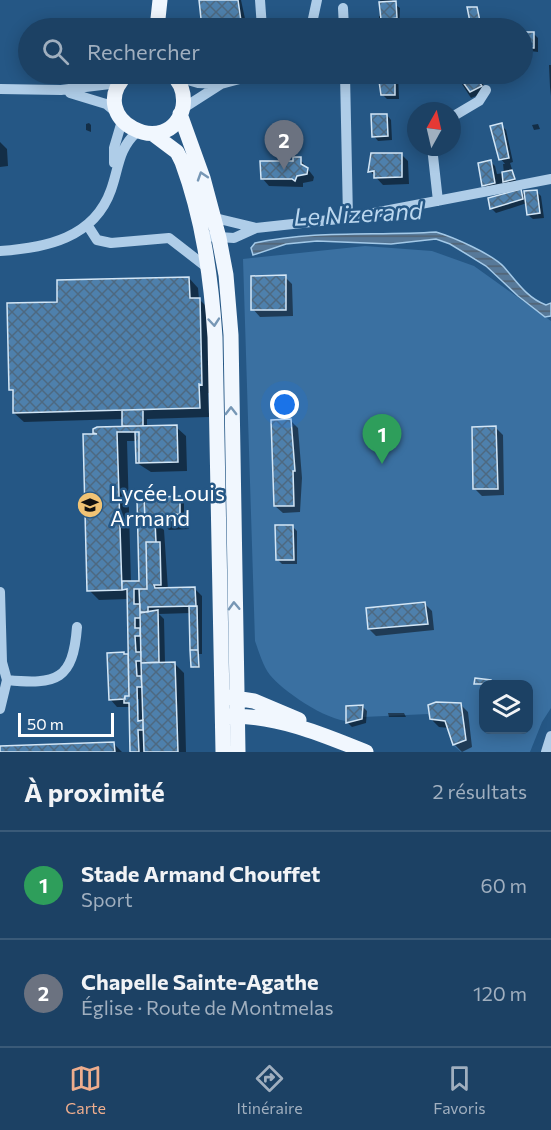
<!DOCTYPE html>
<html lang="fr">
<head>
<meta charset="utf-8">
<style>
  :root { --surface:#1c4164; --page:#294c6d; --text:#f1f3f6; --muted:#a0afbf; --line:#3a5a78; --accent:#eead8d }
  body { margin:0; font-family:Commissioner,sans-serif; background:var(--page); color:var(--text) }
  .controls { position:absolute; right:18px; bottom:18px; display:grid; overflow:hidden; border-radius:12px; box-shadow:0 3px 15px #0003 }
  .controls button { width:54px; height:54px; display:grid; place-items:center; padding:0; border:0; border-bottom:2px solid var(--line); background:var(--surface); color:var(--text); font:30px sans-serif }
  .compass { position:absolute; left:407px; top:102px; width:54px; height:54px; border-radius:50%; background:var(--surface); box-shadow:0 3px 15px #0003; rotate:8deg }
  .scale { position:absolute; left:18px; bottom:15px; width:96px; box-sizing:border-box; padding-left:6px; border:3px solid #fff; border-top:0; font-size:16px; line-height:21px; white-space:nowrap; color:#fff; -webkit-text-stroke:4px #255785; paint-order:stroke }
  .you { position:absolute; left:285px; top:405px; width:21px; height:21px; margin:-15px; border:4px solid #fff; border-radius:50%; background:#1a73e8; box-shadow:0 0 0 9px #1a73e833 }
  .badge { display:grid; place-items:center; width:39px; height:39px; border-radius:50%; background:var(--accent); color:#fff; font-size:20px; font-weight:700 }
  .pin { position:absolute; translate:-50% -50px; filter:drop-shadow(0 2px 3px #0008) }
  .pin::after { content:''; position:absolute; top:32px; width:21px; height:18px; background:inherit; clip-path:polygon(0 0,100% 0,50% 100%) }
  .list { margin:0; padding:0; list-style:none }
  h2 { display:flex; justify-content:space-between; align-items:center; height:78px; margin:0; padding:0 24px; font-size:26px }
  h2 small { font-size:20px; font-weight:400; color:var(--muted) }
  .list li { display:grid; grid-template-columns:39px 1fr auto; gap:18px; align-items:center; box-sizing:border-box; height:108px; padding:0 24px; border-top:2px solid var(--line) }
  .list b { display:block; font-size:22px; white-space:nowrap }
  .list p { margin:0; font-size:20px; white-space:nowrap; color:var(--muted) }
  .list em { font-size:20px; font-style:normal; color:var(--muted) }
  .icon { flex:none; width:33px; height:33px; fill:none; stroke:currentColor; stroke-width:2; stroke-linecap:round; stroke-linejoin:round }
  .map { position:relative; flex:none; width:551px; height:752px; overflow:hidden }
  .search { position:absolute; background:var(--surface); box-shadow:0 3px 15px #0003; left:18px; right:18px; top:18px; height:66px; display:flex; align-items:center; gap:15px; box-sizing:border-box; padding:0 21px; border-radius:33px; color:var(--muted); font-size:22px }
  .sheet { height:294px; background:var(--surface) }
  nav { display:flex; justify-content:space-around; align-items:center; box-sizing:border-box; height:84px; border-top:2px solid var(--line); background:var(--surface); font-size:16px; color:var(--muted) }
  nav a { display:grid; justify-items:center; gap:3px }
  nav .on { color:var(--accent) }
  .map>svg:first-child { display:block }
  .grass { fill:#3a70a1; fill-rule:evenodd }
  .water { fill:url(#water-rules); stroke:#a3c9e8; stroke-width:1.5 }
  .shadow { fill:#0007; fill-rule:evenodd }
  .building { fill:url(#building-cross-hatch); stroke:#d3e6f6; stroke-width:1.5 }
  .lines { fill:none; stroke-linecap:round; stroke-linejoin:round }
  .minor { stroke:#afcde8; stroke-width:10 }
  .major { stroke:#f1f7fe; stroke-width:15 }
  .oneway { stroke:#7797b5 }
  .labels { text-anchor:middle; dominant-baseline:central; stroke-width:5; stroke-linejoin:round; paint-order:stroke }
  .poi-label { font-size:22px; fill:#fff; stroke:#255785; text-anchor:start }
  .water-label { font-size:24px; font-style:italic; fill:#bbd7ef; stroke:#255785 }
</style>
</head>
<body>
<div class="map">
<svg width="551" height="752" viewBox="0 0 551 752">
  <defs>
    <pattern id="water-rules" width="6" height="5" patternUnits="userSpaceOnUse" patternTransform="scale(1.5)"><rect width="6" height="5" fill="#577999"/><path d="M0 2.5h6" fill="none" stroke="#526272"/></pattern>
    <pattern id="building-cross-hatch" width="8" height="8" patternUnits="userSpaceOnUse" patternTransform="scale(1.5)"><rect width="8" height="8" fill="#4e80ac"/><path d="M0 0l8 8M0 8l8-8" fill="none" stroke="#4d6981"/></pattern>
  </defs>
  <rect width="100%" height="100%" fill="#255785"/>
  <path class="grass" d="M365 246 432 251 474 266 551 321V708L542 722 530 752H461L453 745 445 721H432L428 714 363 717C345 735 283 692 270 675 263 666 259 652 255 641L243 259ZM484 684H528V730H484Z"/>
  <path class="water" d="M436 232C453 237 492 254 504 267 516 281 527 298 546 305L551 303V316L545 317 518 296 486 266 450 244 436 239 391 244 317 241 286 244 253 255 251 248 255 243C317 230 373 236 436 232Z"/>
  <path class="shadow" d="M201 0H241L247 28H204Z
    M380 0H392L393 3 400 8 399 28H379V16H382Z
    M476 8 481 22 474 24 472 22Z
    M533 33 538 38V52L522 50V34Z
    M549 65H551V96L550 87Z
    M380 74H398L399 99H387L382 94Z
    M460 74H478L488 94 478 98 476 96 471 98 460 81 467 85Z
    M387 115 391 120 392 140 378 141 374 136Z
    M89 123 91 125V132L86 130V124Z
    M538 124 540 129 534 130 532 125Z
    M501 125 506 130 513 162 510 163 516 181 488 190 484 185 490 161 495 166 497 174 504 173 503 164H505L501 159Z
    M0 142 7 149 8 166 0 167Z
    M401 154 408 161 409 184 383 185 370 171Z
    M300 159 314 177 313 181 303 183V187L269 186 262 178Z
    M521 191 526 196 536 191 541 196 544 218 533 219 528 215 527 203 496 213 492 209 490 199Z
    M285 277 292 284 293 316 260 317 253 309Z
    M189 278 198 288 199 299 209 309 211 393H208L209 417 147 419V427H176L186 436 187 471 151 472 137 463 136 441H127L131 583H141L139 500 179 498 184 502V520L189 529 169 530 162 523H157L164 530 168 590 195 589 202 596V654H199L200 668H194L191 613 159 614 164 619 165 663H174L184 673 186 752H132L131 707H117L110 699 109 654 130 656 128 599 99 600 89 590 98 436 94 432 126 428 123 419 24 422 14 413V393L10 389 59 303ZM136 699H139V715L136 712Z
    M291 421 298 428 302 478 300 512 283 513 275 506Z
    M496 428 503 435 504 495 482 496 475 489Z
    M292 526 297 531V564H282L278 560Z
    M425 604 432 611 434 630 376 636 369 629Z
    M461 705 468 712 472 747 462 752 455 745 449 728 439 727 432 720 429 706Z
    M362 706 367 711 366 723 352 727 347 722Z
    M388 713H404L406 717H389Z
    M114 744 122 752H0V747Z"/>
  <path class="building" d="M199 0H238L242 28H202Z
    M396 1 397 18 391 19V28H382L379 2Z
    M467 7H477L480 21 470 22Z
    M522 32H534V48H522Z
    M378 74H395V95H381Z
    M457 74H473L482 86 470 92Z
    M371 114H387L388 136 372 137Z
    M502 123 509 158 499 160 490 126Z
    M371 153H402V177L374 178V171L368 172Z
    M293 157H301V164L308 168 307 174 297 176 295 181 292 179H261L260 161H293Z
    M491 160 495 183 482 186 478 163Z
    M512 170 515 179 503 182 502 172Z
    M521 189 523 199 490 209 488 198Z
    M537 190 540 213 527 215 524 191Z
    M286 275V310H251V276Z
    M189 277 190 298H200L202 385 199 384 200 408 13 413V390H9L7 303 57 302V280Z
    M122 410H143V426H122Z
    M291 419 295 471H293L294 506H274L271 420Z
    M177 425 178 462 139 463V432H117L122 590 87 591 83 434H97L93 433V429L97 427Z
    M496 426 498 489H473L472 427Z
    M135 432H139V463H136Z
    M180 496V514L158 515V519H145L144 498Z
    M144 498 145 519H158V515L180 514V520L155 521 156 542H146L147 589H134V604H140V618H135V628H140V636H135L136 652H141V661H136L137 676H141L142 687H137L138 721 143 720V730H138L139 752H130L129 703H124V700L125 696H129L127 589 122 590V581H139L137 499Z
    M275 525H293L294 560H276Z
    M146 542H160L161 585H154L155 588 195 587 196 606 148 607V612H140L139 589H147Z
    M425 602 428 624 368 629 366 608Z
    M189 606H197L198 650H190Z
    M158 610 159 662 141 663 140 613Z
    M190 650H198L199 667H191Z
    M124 652V654H128L129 696H125V699L109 700 107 653Z
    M175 662 178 752H144L141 663Z
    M475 678 491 680V684H474Z
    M436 702 461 703 466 740 453 745 445 721 430 719 428 705Z
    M363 705 362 719 346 723V706Z
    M114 742 115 752H0V746Z"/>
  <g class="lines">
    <path class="minor" d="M260 0 262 28
      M343 8 344 28
      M311 28 317 0
      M345 74 348 218
      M174 76 198 83 221 84
      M0 89 61 90 118 83
      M70 93 106 104 117 113
      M182 109 221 84 258 74
      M452 117 479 101 486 90
      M432 147 438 201
      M114 163V148L122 121
      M215 218 256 228 348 218 551 179
      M88 226 97 240 111 243 169 238 209 269
      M203 236 234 238 256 228
      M0 251C46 248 94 238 111 190 119 168 118 149 137 132
      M0 592 2 662 7 680 0 709
      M7 680C57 685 73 680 77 627
      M546 752 551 736"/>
    <path class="major" d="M157 28 160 0
      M127 74C82 119 170 163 183 107 185 94 181 82 171 74
      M180 114 203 178 219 238 226 275 231 335 238 752
      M153 134 177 152 182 162C203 219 211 277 215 337L223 752
      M228 697 254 701 299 720
      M228 716C276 715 322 734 366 752"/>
  </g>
  <defs><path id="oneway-chevron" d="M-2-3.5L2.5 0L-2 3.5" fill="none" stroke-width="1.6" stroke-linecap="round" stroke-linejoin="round" transform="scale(1.5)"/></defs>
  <g class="oneway">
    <use href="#oneway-chevron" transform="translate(202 176) rotate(-108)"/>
    <use href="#oneway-chevron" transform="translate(214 322) rotate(85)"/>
    <use href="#oneway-chevron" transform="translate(231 411) rotate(-90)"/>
    <use href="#oneway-chevron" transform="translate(234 606) rotate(-92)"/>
  </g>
  <defs>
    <g id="school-disc" transform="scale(1.35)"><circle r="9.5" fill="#f1c374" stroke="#255785"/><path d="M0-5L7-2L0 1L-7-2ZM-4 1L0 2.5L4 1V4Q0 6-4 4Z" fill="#111"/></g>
  </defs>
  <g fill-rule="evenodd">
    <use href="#school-disc" x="90" y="505"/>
  </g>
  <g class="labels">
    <g class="poi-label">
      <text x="110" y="492">Lycée Louis<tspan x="110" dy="25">Armand</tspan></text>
    </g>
    <g class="water-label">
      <text transform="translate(358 213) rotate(-3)">Le Nizerand</text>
    </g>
  </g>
</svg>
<div class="controls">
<button><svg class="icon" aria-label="layers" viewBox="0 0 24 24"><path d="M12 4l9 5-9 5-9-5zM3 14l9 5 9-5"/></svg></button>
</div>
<svg class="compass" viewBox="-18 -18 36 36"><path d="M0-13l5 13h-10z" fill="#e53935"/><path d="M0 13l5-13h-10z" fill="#a0afbf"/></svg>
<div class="scale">50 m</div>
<div class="you"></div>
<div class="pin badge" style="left:382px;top:464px;background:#2e9e5b">1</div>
<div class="pin badge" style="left:284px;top:170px;background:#6b7280">2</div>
<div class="search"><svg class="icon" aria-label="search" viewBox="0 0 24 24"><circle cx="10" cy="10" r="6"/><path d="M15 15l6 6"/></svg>Rechercher</div>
</div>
<section class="sheet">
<h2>À proximité<small>2 résultats</small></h2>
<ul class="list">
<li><span class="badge" style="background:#2e9e5b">1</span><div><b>Stade Armand Chouffet</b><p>Sport</p></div><em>60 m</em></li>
<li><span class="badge" style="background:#6b7280">2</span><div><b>Chapelle Sainte-Agathe</b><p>Église · Route de Montmelas</p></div><em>120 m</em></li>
</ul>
</section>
<nav>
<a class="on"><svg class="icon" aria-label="map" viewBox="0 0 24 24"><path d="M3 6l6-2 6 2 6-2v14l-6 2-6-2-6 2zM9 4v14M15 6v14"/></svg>Carte</a>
<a><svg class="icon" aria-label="directions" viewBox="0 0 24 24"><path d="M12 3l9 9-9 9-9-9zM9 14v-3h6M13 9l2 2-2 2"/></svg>Itinéraire</a>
<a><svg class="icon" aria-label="saved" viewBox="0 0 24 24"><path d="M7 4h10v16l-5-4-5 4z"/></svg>Favoris</a>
</nav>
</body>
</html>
